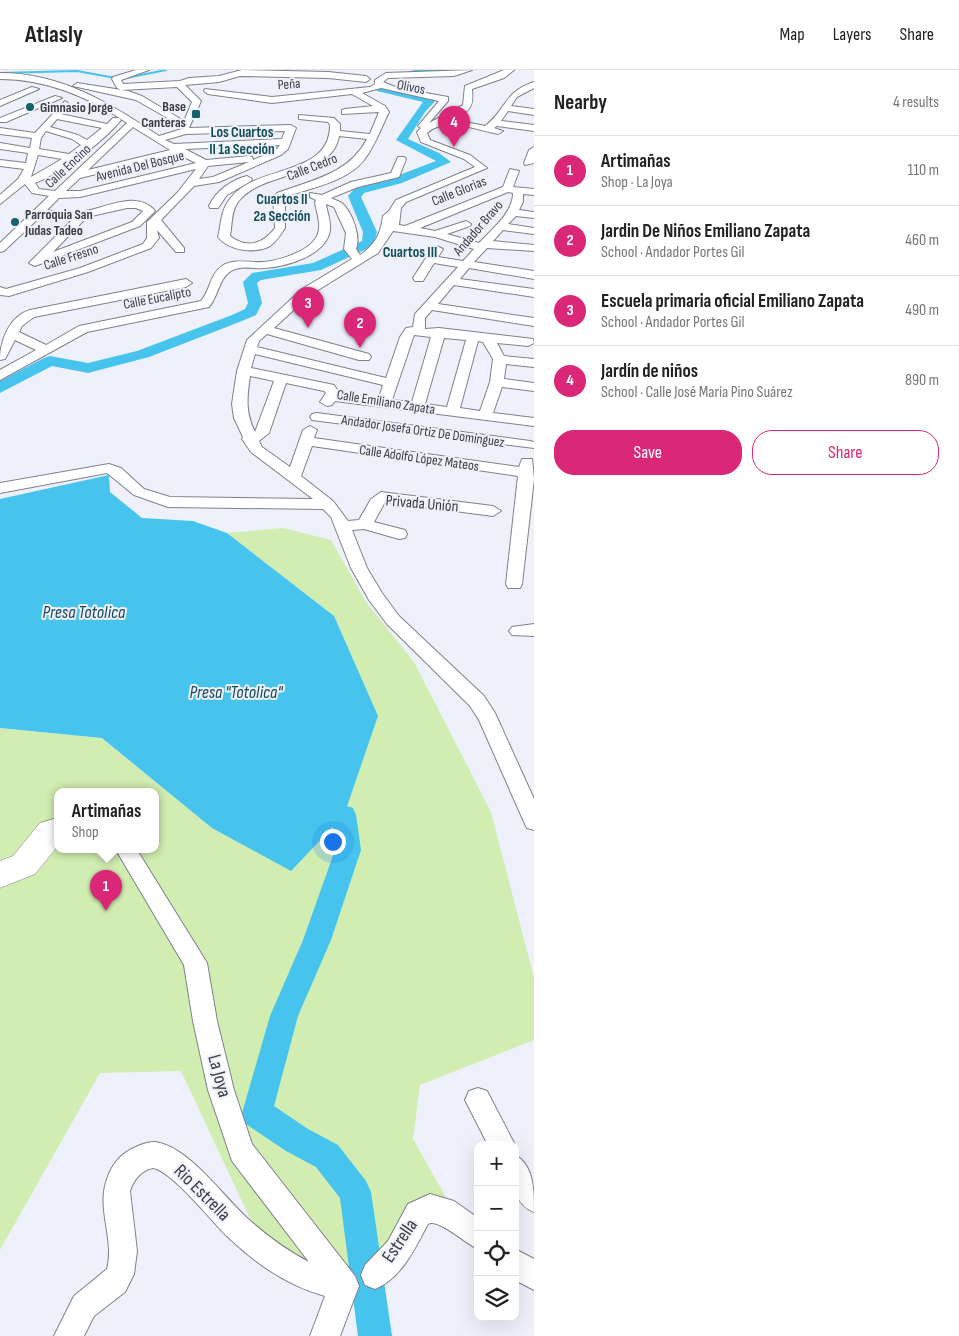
<!DOCTYPE html>
<html lang="en">
<head>
<meta charset="utf-8">
<style>
  :root { --surface:#fff; --page:#f2f2f2; --text:#222; --muted:#767676; --line:#e0e0e0; --accent:#db2777 }
  body { margin:0; font-family:"Sofia Sans Condensed",sans-serif; background:var(--page); color:var(--text) }
  .controls { position:absolute; right:15px; bottom:15px; display:grid; overflow:hidden; border-radius:10px; box-shadow:0 5px 20px #0002 }
  .controls button { width:45px; height:45px; display:grid; place-items:center; padding:0; border:0; border-bottom:1px solid var(--line); background:var(--surface); color:var(--text); font:25px sans-serif }
  .you { position:absolute; left:332px; top:771px; width:18px; height:18px; margin:-12px; border:4px solid #fff; border-radius:50%; background:#1a73e8; box-shadow:0 0 0 8px #1a73e833 }
  .badge { display:grid; place-items:center; width:32px; height:32px; border-radius:50%; background:var(--accent); color:#fff; font-size:16px; font-weight:700 }
  .pin { position:absolute; translate:-50% -41px; filter:drop-shadow(0 1px 2px #0008) }
  .pin::after { content:''; position:absolute; top:26px; width:18px; height:15px; background:inherit; clip-path:polygon(0 0,100% 0,50% 100%) }
  .popup { position:absolute; left:54px; top:718px; width:105px; height:65px; box-sizing:border-box; display:grid; place-content:center; border-radius:10px; background:var(--surface); filter:drop-shadow(0 1px 4px #0005); font-size:16px; white-space:nowrap; color:var(--muted) }
  .popup b { font-size:19px; color:var(--text) }
  .popup::after { content:''; position:absolute; left:50%; top:100%; margin-left:-10px; border:10px solid transparent; border-top-color:var(--surface) }
  .list { margin:0; padding:0; list-style:none }
  h2 { display:flex; justify-content:space-between; align-items:center; height:65px; margin:0; padding:0 20px; font-size:21px }
  h2 small { font-size:16px; font-weight:400; color:var(--muted) }
  .list li { display:grid; grid-template-columns:32px 1fr auto; gap:15px; align-items:center; box-sizing:border-box; height:70px; padding:0 20px; border-top:1px solid var(--line) }
  .list b { display:block; font-size:19px; white-space:nowrap }
  .list p { margin:0; font-size:16px; white-space:nowrap; color:var(--muted) }
  .list em { font-size:16px; font-style:normal; color:var(--muted) }
  .actions { display:flex; gap:10px; padding:15px 20px }
  .actions a { flex:1; padding:11px 0; border:1px solid var(--accent); border-radius:20px; text-align:center; font-size:18px; color:var(--accent) }
  .actions .main { background:var(--accent); color:#fff }
  .icon { flex:none; width:28px; height:28px; fill:none; stroke:currentColor; stroke-width:2; stroke-linecap:round; stroke-linejoin:round }
  .map { position:relative; flex:none; width:534px; height:1266px; overflow:hidden }
  header { display:flex; align-items:center; gap:30px; box-sizing:border-box; height:70px; padding:0 25px; background:var(--surface); border-bottom:1px solid var(--line) }
  header strong { font-size:24px }
  nav { display:flex; gap:28px; margin-inline-start:auto; font-size:18px }
  main { display:flex }
  aside { flex:1; background:var(--surface) }
  .map>svg:first-child { display:block }
  .green { fill:#d1edb1; fill-rule:evenodd }
  .water { fill:#46c4ed }
  .lines { fill:none; stroke-linecap:round; stroke-linejoin:round }
  .stream { stroke:#46c4ed; stroke-width:2 }
  .river { fill:#46c4ed; fill-rule:evenodd }
  .minor-casing { stroke:#7e818b; stroke-width:2 }
  .highway-casing { stroke:#7e818b; stroke-width:1 }
  .minor { fill:#fff; fill-rule:evenodd }
  .highway { fill:#fff; fill-rule:evenodd }
  .poi-dot { fill:#15626d; stroke:#eef1fc; stroke-width:2 }
  .labels { text-anchor:middle; dominant-baseline:central; stroke-width:4; stroke-linejoin:round; paint-order:stroke }
  .far-street-label { font-size:14px; fill:#3c3d41; stroke:#eef1fc }
  .far-poi-label { font-size:14px; font-weight:bold; fill:#3c3d41; stroke:#eef1fc; text-anchor:start }
  .far-neighbourhood-label { font-size:15px; font-weight:bold; fill:#134e57; stroke:#eef1fc }
  .street-label { font-size:16px; fill:#3c3d41; stroke:#eef1fc }
  .water-label { font-size:18px; font-style:italic; fill:#14495a; stroke:#eef1fc }
  .near-street-label { font-size:19px; fill:#3c3d41; stroke:#eef1fc }
</style>
</head>
<body>
<header>
<strong>Atlasly</strong>
<nav><a>Map</a><a>Layers</a><a>Share</a></nav>
</header>
<main>
<div class="map">
<svg width="534" height="1266" viewBox="0 0 534 1266">
  <rect width="100%" height="100%" fill="#eef1fc"/>
  <path class="green" d="M283 458 331 470 366 532 414 592 491 742 534 908V970L420 1015 413 1069 451 1136 413 1141 388 1200 334 1208 254 1157 181 1001 100 1003 0 1180V658L102 668 212 758 334 546 227 463ZM57 722H155V780H57Z"/>
  <path class="water" d="M109 405 110 422 142 448 193 451 227 463 334 546 378 646 344 745 291 801 212 758 102 668 0 658V429Z"/>
  <g class="lines">
    <path class="stream" d="M0 3 77 1 121 9 166 0"/>
    <path class="river" d="M414 0H446L441 3 405 7 400 4Z
      M381 16 435 28 436 30 425 42 408 69 439 83 451 92 402 113 364 123 361 127 377 162 373 176 321 200 261 210 257 213 262 233 256 245 242 251 149 287 88 303 52 296 0 323V311L44 288 50 286 88 293 137 281 232 245 245 239 248 233 243 212 252 203 313 193 362 171 363 162 348 126 356 117 394 107 436 91 396 70 423 32 377 21V17Z
      M344 735 353 738 356 745 361 780 331 870 298 946 274 1036 308 1059 338 1075 366 1111 371 1122 392 1266H358L340 1128 316 1097 286 1081 246 1054 242 1043 270 946 303 870 335 780 332 745 335 738Z"/>
    <g class="minor-casing">
      <path id="minor" d="M136 0H149L121 10 123 14 180 11 189 8 219 6 242 0 328 2 366 6 370 9 366 12 328 8 240 6 219 12 185 15 201 31 189 58 291 55 296 58 288 79 281 85 219 112 194 116 161 150 184 178V182H176L157 160 159 168 151 178 88 202 9 226 0 225V217L6 219 80 198 143 174 147 168V152L177 123 196 99 80 127 59 128 47 140C58 143 70 144 82 142 104 139 137 119 155 141L140 156 35 196 29 193 73 149 41 146 4 181 0 182V173L49 126 32 123 25 114 0 134V125L18 109 24 99 0 96V90L26 93 28 83 0 79V73L30 78 32 68 0 64V58L35 63 65 31 69 34 61 44 107 54 113 48H119L121 50C103 72 63 102 35 113L39 119 55 121 127 53C90 27 45 9 0 9V3C61 3 110 33 159 66L185 58 136 30 73 16 77 13 128 21 142 26 184 51 192 32 177 17 121 20 117 18 112 9 113 7ZM57 49 102 58 87 70 78 65 50 57ZM133 57 170 80 88 100ZM46 61 72 69 81 75 69 84 39 79 41 68ZM285 61 282 69 174 74 165 70 186 64ZM280 75 275 81 253 90 252 87 249 86 206 90 185 79ZM178 84 196 93 80 121H66L80 108ZM38 85 62 89 31 107ZM249 92 213 107 199 109 208 96ZM127 138H136L143 141 132 152 53 182 87 147Z
        M472 0 454 6 388 8 383 12 398 18 448 27V31L429 53 463 35 465 16 504 0H514L504 8 472 19C474 40 469 41 451 49L485 56C506 41 503 22 534 12V18L517 27 511 36 534 39V45L508 41 501 51 534 55V61L497 56 494 58 503 61 498 64C476 60 446 46 427 63L430 70 470 85 487 98 406 132 401 138 399 155 405 156 503 117 510 99 519 101 513 117 534 119V125L523 124V132L519 140 534 142V148L516 146 508 154 534 158V164L503 160 493 171 534 175V181L487 178 474 192 534 201V209L469 198 460 209 534 219V227L454 215 438 234 534 248V256L432 240 425 248V259L439 258 533 269 534 273 528 276 497 273 504 286 534 289V297L506 294 504 309 534 313V321L502 317 493 343 534 348V356L335 331 332 335 327 336 320 332 326 323 324 321 286 313 269 363 259 371 262 377 290 397 303 360 310 356 317 360 314 368 519 397 522 389H532L534 409 522 514 520 518H508L506 514 518 406 312 376 301 406 333 431 348 451 359 450 371 429 381 422 493 436 501 441 493 446 385 432 374 452 405 460 407 464 405 468 399 469 364 459 352 460 367 498 382 523 399 546 484 626 495 643 534 729V760L527 758 524 752 479 650 470 636 387 554 369 530 351 498 331 447 323 439 168 437 134 425 107 403 0 423V413L109 394 121 398 144 419 170 427 313 429 251 382 242 369 243 367 234 348 232 334 237 301 247 270 302 219 352 189 344 179 346 163 334 137 326 134C327 142 331 151 330 160 327 185 286 197 264 198 253 199 241 195 231 201 219 208 218 227 209 237L87 262 0 310V300L36 280 15 270 5 289 0 290C0 271 9 246 30 240L186 209 192 213 186 217 34 247 22 256 19 262 46 275 79 256 201 231C210 221 210 204 222 196 235 188 250 193 264 192 281 190 318 180 319 158 320 150 316 140 315 132L316 130 310 127V123L322 125 351 112 391 103 398 87H404L406 89 399 107 358 117 331 128C334 130 339 131 342 133 352 142 361 166 356 179L360 185C375 175 381 163 383 146L389 141 396 130 475 97 464 89 421 72 417 62 421 58 418 56 439 31 381 18 362 23 385 36 389 42C381 58 375 76 364 90 347 112 310 118 285 127V158C281 164 276 172 270 176 255 184 229 181 218 167 221 155 221 140 229 130 255 93 330 108 330 55L328 52 299 49V45L334 48 340 54V61L370 64 379 42 342 44V40L345 39 373 36 352 24 272 33 208 24 204 21 205 19 272 27 370 17 375 14V10L386 3ZM339 66 367 69C349 104 312 110 277 123L273 128 275 158C263 174 247 179 230 166 232 156 231 141 238 132 260 101 332 109 339 66ZM508 122 513 123C513 143 492 159 479 173L447 164 470 156 471 154 466 151 435 161 420 158ZM393 161 435 167 474 179 463 191 438 187 443 179 437 176 433 177 413 208 415 211H423L434 193 458 197 415 244 413 257 406 258 400 267 386 308 257 277 259 271 267 264 359 290H369L371 287 369 284 274 258 310 225 378 183ZM414 265 431 267 412 332 392 330ZM444 268 466 270 447 337 425 334ZM478 271 483 272 493 289 490 312 480 341 460 338ZM255 284 383 315 379 328 339 323 334 315 251 298ZM250 306 274 311 255 362C245 342 247 327 250 306Z
        M32 17 39 19 0 36V30Z
        M55 26 62 28 6 52H0V48Z
        M534 77V93L525 95 524 93 529 80Z
        M247 106 252 109 251 111 227 125 218 138H210L209 136C216 121 231 110 247 106Z
        M317 343 530 371 534 372V378L312 350 310 347 312 344Z
        M534 554V566L512 565 509 561 512 557Z
        M116 780H137L207 893 217 951 234 1020 252 1074 355 1206 359 1216 340 1266H310L325 1226C288 1216 255 1193 228 1167 212 1152 172 1101 153 1098 141 1100 133 1111 130 1121L137 1181 134 1204 125 1222 94 1246 84 1266H54L74 1226 107 1199C115 1169 96 1139 107 1109 112 1094 121 1083 136 1077 142 1074 148 1072 155 1072 188 1076 223 1126 247 1148 266 1165 286 1180 309 1192L232 1091 208 1020 193 951 184 895Z
        M478 1018 487 1021 515 1075H488L465 1030 469 1021Z
        M515 1085C534 1095 534 1121 534 1142 510 1133 515 1107 515 1085Z
        M430 1124 454 1131 478 1148V1179C466 1174 438 1148 428 1154 415 1178 402 1208 375 1219L365 1215 361 1205 365 1195 388 1171 408 1134Z
        M515 1179 534 1189V1220L515 1210Z"/>
    </g>
    <g class="highway-casing">
      <path id="highway" d="M57 748V777L35 804 0 818V791L13 786 40 753Z"/>
    </g>
    <use href="#minor" class="minor"/>
    <use href="#highway" class="highway"/>
  </g>
  <g class="poi-dot">
    <circle cx="30" cy="37" r="5"/>
    <rect x="191" y="39" width="10" height="10" rx="2.5"/>
    <circle cx="15" cy="152" r="5"/>
  </g>
  <g class="labels">
    <g class="far-street-label">
      <text transform="translate(289 14) rotate(-4)">Peña</text>
      <text transform="translate(411 17) rotate(11)">Olivos</text>
      <text transform="translate(68 96) rotate(-43)">Calle Encino</text>
      <text transform="translate(140 96) rotate(-14)">Avenida Del Bosque</text>
      <text transform="translate(312 97) rotate(-21)">Calle Cedro</text>
      <text transform="translate(459 121) rotate(-22)">Calle Glorias</text>
      <text transform="translate(478 158) rotate(-49)">Andador Bravo</text>
      <text transform="translate(71 187) rotate(-18)">Calle Fresno</text>
      <text transform="translate(157 228) rotate(-11)">Calle Eucalipto</text>
      <text transform="translate(386 332) rotate(9)">Calle Emiliano Zapata</text>
      <text transform="translate(423 361) rotate(8)">Andador Josefa Ortiz De Domínguez</text>
      <text transform="translate(419 388) rotate(8)">Calle Adolfo López Mateos</text>
    </g>
    <g class="far-poi-label">
      <text x="186" y="36" text-anchor="end">Base<tspan x="186" dy="16">Canteras</tspan></text>
      <text x="40" y="37">Gimnasio Jorge</text>
      <text x="25" y="144">Parroquia San<tspan x="25" dy="16">Judas Tadeo</tspan></text>
    </g>
    <g class="far-neighbourhood-label">
      <text x="242" y="62">Los Cuartos<tspan x="242" dy="17">II 1a Sección</tspan></text>
      <text x="282" y="129">Cuartos II<tspan x="282" dy="17">2a Sección</tspan></text>
      <text x="410" y="182">Cuartos III</text>
    </g>
    <g class="street-label">
      <text transform="translate(422 434) rotate(5)">Privada Unión</text>
    </g>
    <g class="water-label">
      <text x="84" y="542">Presa Totolica</text>
      <text x="236" y="622">Presa "Totolica"</text>
    </g>
    <g class="near-street-label">
      <text transform="translate(219 1006) rotate(75)">La Joya</text>
      <text transform="translate(202 1123) rotate(45)">Rio Estrella</text>
      <text transform="translate(400 1171) rotate(-56)">Estrella</text>
    </g>
  </g>
</svg>
<div class="controls">
<button>+</button>
<button>−</button>
<button><svg class="icon" aria-label="locate" viewBox="0 0 24 24"><circle cx="12" cy="12" r="6"/><path d="M12 2v4M12 18v4M2 12h4M18 12h4"/></svg></button>
<button><svg class="icon" aria-label="layers" viewBox="0 0 24 24"><path d="M12 4l9 5-9 5-9-5zM3 14l9 5 9-5"/></svg></button>
</div>
<div class="you"></div>
<div class="pin badge" style="left:106px;top:841px">1</div>
<div class="popup"><b>Artimañas</b>Shop</div>
<div class="pin badge" style="left:360px;top:278px">2</div>
<div class="pin badge" style="left:308px;top:258px">3</div>
<div class="pin badge" style="left:454px;top:77px">4</div>
</div>
<aside>
<h2>Nearby<small>4 results</small></h2>
<ul class="list">
<li><span class="badge">1</span><div><b>Artimañas</b><p>Shop · La Joya</p></div><em>110 m</em></li>
<li><span class="badge">2</span><div><b>Jardin De Niños Emiliano Zapata</b><p>School · Andador Portes Gil</p></div><em>460 m</em></li>
<li><span class="badge">3</span><div><b>Escuela primaria oficial Emiliano Zapata</b><p>School · Andador Portes Gil</p></div><em>490 m</em></li>
<li><span class="badge">4</span><div><b>Jardín de niños</b><p>School · Calle José María Pino Suárez</p></div><em>890 m</em></li>
</ul>
<div class="actions"><a class="main">Save</a><a>Share</a></div>
</aside>
</main>
</body>
</html>
